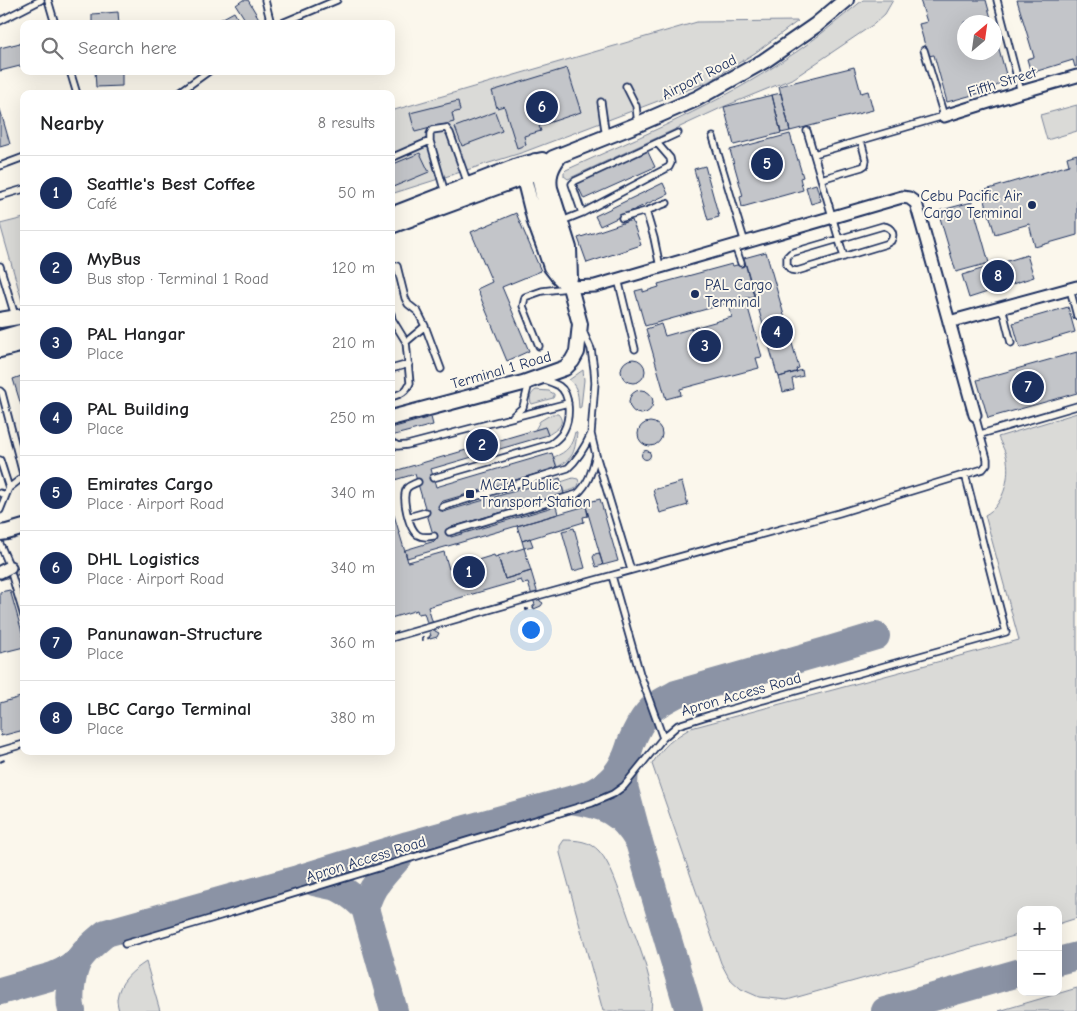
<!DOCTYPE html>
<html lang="en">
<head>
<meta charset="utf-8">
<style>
  :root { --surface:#fff; --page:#f6f6f6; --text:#202124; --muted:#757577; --line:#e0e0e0; --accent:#1b2f5e }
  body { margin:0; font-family:"Comic Neue",sans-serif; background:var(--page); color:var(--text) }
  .controls { position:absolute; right:15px; bottom:15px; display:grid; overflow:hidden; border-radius:10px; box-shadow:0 5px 20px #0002 }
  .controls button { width:45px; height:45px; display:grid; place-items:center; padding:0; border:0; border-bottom:1px solid var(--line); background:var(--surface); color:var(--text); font:25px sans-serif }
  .compass { position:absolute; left:957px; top:15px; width:45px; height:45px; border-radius:50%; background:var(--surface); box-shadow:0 5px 20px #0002; rotate:29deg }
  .you { position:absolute; left:530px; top:629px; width:18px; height:18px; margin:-12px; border:4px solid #fff; border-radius:50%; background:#1a73e8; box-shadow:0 0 0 8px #1a73e833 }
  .badge { display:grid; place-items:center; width:32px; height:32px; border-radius:50%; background:var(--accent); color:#fff; font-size:16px; font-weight:700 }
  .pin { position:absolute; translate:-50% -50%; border:2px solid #fff; box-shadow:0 1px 5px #0006 }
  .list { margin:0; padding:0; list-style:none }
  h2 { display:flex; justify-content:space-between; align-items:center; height:65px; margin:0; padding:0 20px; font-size:21px }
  h2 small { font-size:16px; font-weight:400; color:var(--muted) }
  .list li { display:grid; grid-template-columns:32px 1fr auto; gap:15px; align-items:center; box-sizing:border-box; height:75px; padding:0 20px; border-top:1px solid var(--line) }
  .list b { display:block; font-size:19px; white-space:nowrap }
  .list p { margin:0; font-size:16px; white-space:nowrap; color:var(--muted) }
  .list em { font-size:16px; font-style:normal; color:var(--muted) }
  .icon { flex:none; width:28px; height:28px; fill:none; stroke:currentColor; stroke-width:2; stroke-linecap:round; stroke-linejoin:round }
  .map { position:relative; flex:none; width:1077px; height:1011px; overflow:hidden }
  .search { position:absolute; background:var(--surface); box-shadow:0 5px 20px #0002; left:20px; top:20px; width:375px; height:55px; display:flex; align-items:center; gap:12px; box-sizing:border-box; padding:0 18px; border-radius:10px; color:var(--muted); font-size:19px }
  .panel { position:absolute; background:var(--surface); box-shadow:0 5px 20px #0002; left:20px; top:90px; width:375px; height:665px; border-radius:10px }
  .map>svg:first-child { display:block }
  .green { fill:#dadad7; stroke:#7a849a }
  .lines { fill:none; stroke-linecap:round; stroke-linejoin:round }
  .taxiway { stroke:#8b93a5; stroke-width:28 }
  .building { fill:#c3c5c9; stroke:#1b2f5e }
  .service-casing { stroke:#1b2f5e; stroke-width:9 }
  .minor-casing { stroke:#1b2f5e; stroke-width:15 }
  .tertiary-casing { stroke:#1b2f5e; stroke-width:18 }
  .path { stroke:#1b2f5e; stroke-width:2; stroke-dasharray:5 4; stroke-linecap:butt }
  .service { stroke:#fbf7ec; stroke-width:5.5 }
  .minor { stroke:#fbf7ec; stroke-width:11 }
  .tertiary { stroke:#fbf7ec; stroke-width:14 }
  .poi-dot { fill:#1b2f5e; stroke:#fbf7ec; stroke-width:2 }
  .labels { text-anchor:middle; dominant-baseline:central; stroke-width:4; stroke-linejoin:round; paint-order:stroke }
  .street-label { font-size:15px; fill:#1b2f5e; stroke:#fbf7ec }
  .poi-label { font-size:15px; fill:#1b2f5e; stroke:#fbf7ec; text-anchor:start }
</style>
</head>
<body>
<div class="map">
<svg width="1077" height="1011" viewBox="0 0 1077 1011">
  <rect width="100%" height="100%" fill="#fbf7ec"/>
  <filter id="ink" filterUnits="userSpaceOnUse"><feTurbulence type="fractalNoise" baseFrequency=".02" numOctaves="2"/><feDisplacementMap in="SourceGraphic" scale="10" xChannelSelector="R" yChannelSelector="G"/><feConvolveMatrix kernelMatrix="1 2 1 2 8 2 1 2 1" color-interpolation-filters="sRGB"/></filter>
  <g filter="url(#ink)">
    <path class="green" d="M863 0H893L885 14 874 24 794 78 723 107 568 179 564 176V172L566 170C641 136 718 105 787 58 814 41 838 20 863 0Z
      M798 21 755 53 708 82 524 152 391 194V111L697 22Z
      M1077 105V131L1047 140 1040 115Z
      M24 218V308L0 224Z
      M583 370 584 380 581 407 579 408C578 397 579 388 569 380Z
      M536 390 549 391 554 394V396L553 398 532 404C528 399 531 393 536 390Z
      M1077 413V918L1058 924V910H1021V934L787 1000 759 997 741 989 729 978 721 963 652 764C664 745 671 740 691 728L1019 640 985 515C1003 506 1010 479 1007 460 1006 452 1001 444 998 437Z
      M552 414H558C567 424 556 430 548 435L545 427 535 430 540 421Z
      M575 432 577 433C575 450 574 459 557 467L554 457C567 452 572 446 575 432Z
      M573 478 578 479C582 489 571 490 564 492L561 482Z
      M564 840C577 840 590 841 599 851 611 864 619 891 625 907 634 934 646 960 651 988 652 996 652 1003 651 1011H603L560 853V846Z
      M146 962 160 1011H119C118 1007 117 1003 117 999 119 982 132 971 146 962Z
      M1077 988V1011H999Z"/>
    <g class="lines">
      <path class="taxiway" d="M628 756 625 766 624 786 639 842 689 1011
        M570 800C593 795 614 784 624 761 627 756 629 749 631 743 635 733 640 722 648 713 655 704 666 700 676 694L826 651 876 636
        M305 877 314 882 337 887 346 892 354 898 365 908 394 1011
        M365 908C368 899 371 890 377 883 387 869 399 859 408 845
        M1058 961 1077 956
        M0 991 53 976 64 971 78 961
        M72 1011C68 998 72 973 78 961 85 950 96 941 106 933L298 879 408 845 570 800C605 805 621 811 639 842
        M885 1011 1021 972"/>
    </g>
    <path class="building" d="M243 0H248L261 22 259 24H248L236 5Z
      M920 0H986L992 22H964V52H994V31L1007 78 991 90 947 102 934 55 928 56 919 24 927 22Z
      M1017 0H1077V66L1075 67 1073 60 1031 73 1027 59 1034 57Z
      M118 12 119 24H92V14Z
      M234 12 241 24H212Z
      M24 42V65L0 71V48Z
      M854 67 861 93 868 91 873 110 790 131 779 86Z
      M567 68 581 112 539 126 541 131 524 136 526 145 517 148 504 106 497 108 492 91Z
      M95 71H122V86L96 87Z
      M781 93 790 131 781 133 772 95Z
      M772 95 781 133 734 145 724 107Z
      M458 101 460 111 452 113 454 122 415 132 410 113Z
      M0 109 10 144 0 147Z
      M495 112 502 131 462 146 455 127Z
      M790 134 803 177 800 178 803 190 742 207 740 197 743 196 730 150Z
      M647 150 655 167 584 199 576 182Z
      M420 153 429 172 393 187 391 183V165Z
      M1077 154V235L1035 247 1029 224 995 234 982 191 1069 165 1067 157Z
      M705 166 719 217 708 220 694 169Z
      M663 183 668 194 600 226 595 216Z
      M816 184 821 201 811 204 806 187Z
      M972 202 989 263 956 272 938 211Z
      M516 213 541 271 502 287 529 351 507 361 477 289 492 282 471 232Z
      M632 220 641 245 587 263 578 238Z
      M766 252 799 368 796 369 797 372 779 377 778 374H777L744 258Z
      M1027 255 1034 277 969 298 962 275Z
      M745 263 754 296 645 326 635 291 643 289V292L659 287 658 284 732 264 733 266Z
      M746 301 762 357 756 358 759 368 680 389 681 395 666 399 646 329 661 324 665 336 732 317 729 305Z
      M1068 307 1075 332 1020 348 1013 323Z
      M1077 352V393L988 418 977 380Z
      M621 371a12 12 0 1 1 24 0a12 12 0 1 1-24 0Z
      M802 370 803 376 792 379 794 389 783 392 779 377Z
      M24 375V404L21 405 13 379Z
      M629 402a12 12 0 1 1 24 0a12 12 0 1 1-24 0Z
      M431 417 433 425 391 436V428Z
      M638 434a12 12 0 1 1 24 0a12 12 0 1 1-24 0Z
      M545 427 548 435 431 469 436 487 552 453 557 468 440 502 443 512 560 478 564 494 448 528 451 537 556 506 558 514 407 558 405 550 435 541 415 474 391 481V472Z
      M641.5 455a4.5 4.5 0 1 1 9 0a4.5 4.5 0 1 1-9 0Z
      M682 482 688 505 660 513 653 490Z
      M600 499 618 561 603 565 585 503Z
      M391 505 408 562 444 552 449 569 494 555 495 557 498 556 505 579 531 571 540 601 543 603 541 606 534 609 533 606 535 605 528 583 523 584 521 580 428 607 435 631 439 633 437 637 430 639 429 636H431L424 613 418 614 417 610 391 618Z
      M586 506 588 516 583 517 584 522 522 541 517 526Z
      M574 528 585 568 573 571 562 531Z
      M530 538 533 546 524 548 522 541Z
      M524 548 531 571 505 579 498 556Z
      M599 553 603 565 596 567 593 557 595 554Z
      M22 567 24 573 0 580V575L2 573Z
      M10 590 24 639V647L0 653V592Z
      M24 696V730L1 736 0 732V703Z"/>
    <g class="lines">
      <g class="service-casing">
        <path id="service" d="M48 0 55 24
          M265 0 271 24
          M997 0 1021 92
          M0 21 41 0
          M280 24 337 0
          M70 71 77 94
          M626 86 636 106 638 124
          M177 94 209 71
          M601 102 606 137
          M807 131 844 257
          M713 137 745 243
          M430 141V134L432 130 446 128 450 133 468 184
          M814 154 944 116 924 50
          M391 158 430 141 445 193
          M0 166 24 157
          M821 179 862 167 865 165 866 160 861 141
          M0 196 24 189
          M646 211 654 238 660 267
          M582 213 572 184 575 181 678 133
          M622 218 646 211 667 203
          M562 221 582 213 669 167 671 163 670 158 657 143
          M883 226C892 227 895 234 891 241L886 244 797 271 791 270 787 265V257L791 253Z
          M735 246 741 263
          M0 266 15 316
          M397 266 405 298 408 304 418 312 425 326 406 342
          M618 279 635 349
          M1070 289 1077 316
          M1002 307 1011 343
          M391 314 392 319 406 342 410 383C406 392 401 394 391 397
          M425 326 441 369
          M583 331 591 349 594 369 595 383 591 434 596 455 631 570
          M539 346 523 306 525 297 542 291 568 288
          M391 369 409 364
          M0 391 2 393 24 478
          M513 416 523 407 529 383
          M981 434 1077 406
          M391 442 398 446 407 445 568 403
          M0 460 9 488
          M433 478 551 444C556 440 561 437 564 430 570 419 571 394 559 386 554 383 547 381 541 379
          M418 482C414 484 410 485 407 488 401 497 409 530 418 535 423 538 428 537 434 536
          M0 493 6 495 9 488 23 477
          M442 507 568 468C579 458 585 447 591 434
          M0 510 6 495
          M408 517 426 512
          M449 532 577 494C589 484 592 470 596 455
          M0 544 10 567
          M12 576 24 616
          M612 576 640 674 663 738
          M391 638 530 598 839 513 983 469 987 464V459L975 415
          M0 751 24 744
          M125 944 200 922 592 803 613 794 624 786 663 738 678 725 710 715 1006 632 965 474"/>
      </g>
      <g class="minor-casing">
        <path id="minor" d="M944 116 1021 92 1077 76
          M570 287 595 286 902 197 909 198 916 203 975 415
          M949 322 1077 287
          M0 572 10 567"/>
      </g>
      <g class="tertiary-casing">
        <path id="tertiary" d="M558 158C551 168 548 176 550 188L569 248 570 278
          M522 170 535 222 545 249 551 267 558 276 564 282
          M391 215 520 165 542 160
          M391 226 524 177 538 171 553 158 636 125 696 99 764 61 816 25 846 0
          M0 320 24 316
          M0 338 24 331
          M0 350 24 344
          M391 418 523 383 565 368 572 361 577 352 580 324 570 287 555 245 547 215 538 171 535 161
          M0 533 7 532 24 527"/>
      </g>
      <path class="path" d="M526 608V610L534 607
        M424 637 422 638 423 640 429 638
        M0 762 7 759"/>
      <use href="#service" class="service"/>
      <use href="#minor" class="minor"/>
      <use href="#tertiary" class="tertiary"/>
    </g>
  </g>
  <g class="poi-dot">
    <circle cx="1032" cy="205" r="5"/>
    <circle cx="695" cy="294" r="5"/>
    <rect x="465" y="489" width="10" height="10" rx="2.5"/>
  </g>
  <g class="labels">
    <g class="street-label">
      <text transform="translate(699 77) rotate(-27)">Airport Road</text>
      <text transform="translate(1002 82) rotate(-17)">Fifth Street</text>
      <text transform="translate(501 370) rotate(-16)">Terminal 1 Road</text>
      <text transform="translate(741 694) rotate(-16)">Apron Access Road</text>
      <text transform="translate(366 859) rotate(-17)">Apron Access Road</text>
    </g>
    <g class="poi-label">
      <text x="1022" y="196" text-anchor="end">Cebu Pacific Air<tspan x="1022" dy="17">Cargo Terminal</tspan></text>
      <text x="705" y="285">PAL Cargo<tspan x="705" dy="17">Terminal</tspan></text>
      <text x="480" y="485">MCIA Public<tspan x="480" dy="17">Transport Station</tspan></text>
    </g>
  </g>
</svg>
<div class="controls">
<button>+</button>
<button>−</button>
</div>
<svg class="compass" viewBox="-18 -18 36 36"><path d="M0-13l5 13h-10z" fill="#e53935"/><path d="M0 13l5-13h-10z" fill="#757577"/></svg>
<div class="you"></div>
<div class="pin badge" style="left:469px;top:572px">1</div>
<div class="pin badge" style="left:482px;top:445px">2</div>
<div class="pin badge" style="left:705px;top:346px">3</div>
<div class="pin badge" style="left:777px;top:332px">4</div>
<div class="pin badge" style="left:767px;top:164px">5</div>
<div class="pin badge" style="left:542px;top:107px">6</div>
<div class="pin badge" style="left:1028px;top:387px">7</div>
<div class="pin badge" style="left:998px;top:276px">8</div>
<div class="search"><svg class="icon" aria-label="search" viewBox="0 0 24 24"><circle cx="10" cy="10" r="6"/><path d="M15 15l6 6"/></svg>Search here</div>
<section class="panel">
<h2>Nearby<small>8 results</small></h2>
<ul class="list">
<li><span class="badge">1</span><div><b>Seattle's Best Coffee</b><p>Café</p></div><em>50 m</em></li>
<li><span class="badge">2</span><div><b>MyBus</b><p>Bus stop · Terminal 1 Road</p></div><em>120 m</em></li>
<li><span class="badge">3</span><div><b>PAL Hangar</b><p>Place</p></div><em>210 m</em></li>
<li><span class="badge">4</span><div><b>PAL Building</b><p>Place</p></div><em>250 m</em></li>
<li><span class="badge">5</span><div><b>Emirates Cargo</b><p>Place · Airport Road</p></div><em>340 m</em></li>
<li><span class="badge">6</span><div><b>DHL Logistics</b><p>Place · Airport Road</p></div><em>340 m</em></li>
<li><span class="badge">7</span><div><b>Panunawan-Structure</b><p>Place</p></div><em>360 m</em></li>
<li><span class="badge">8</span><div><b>LBC Cargo Terminal</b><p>Place</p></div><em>380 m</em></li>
</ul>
</section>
</div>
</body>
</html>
